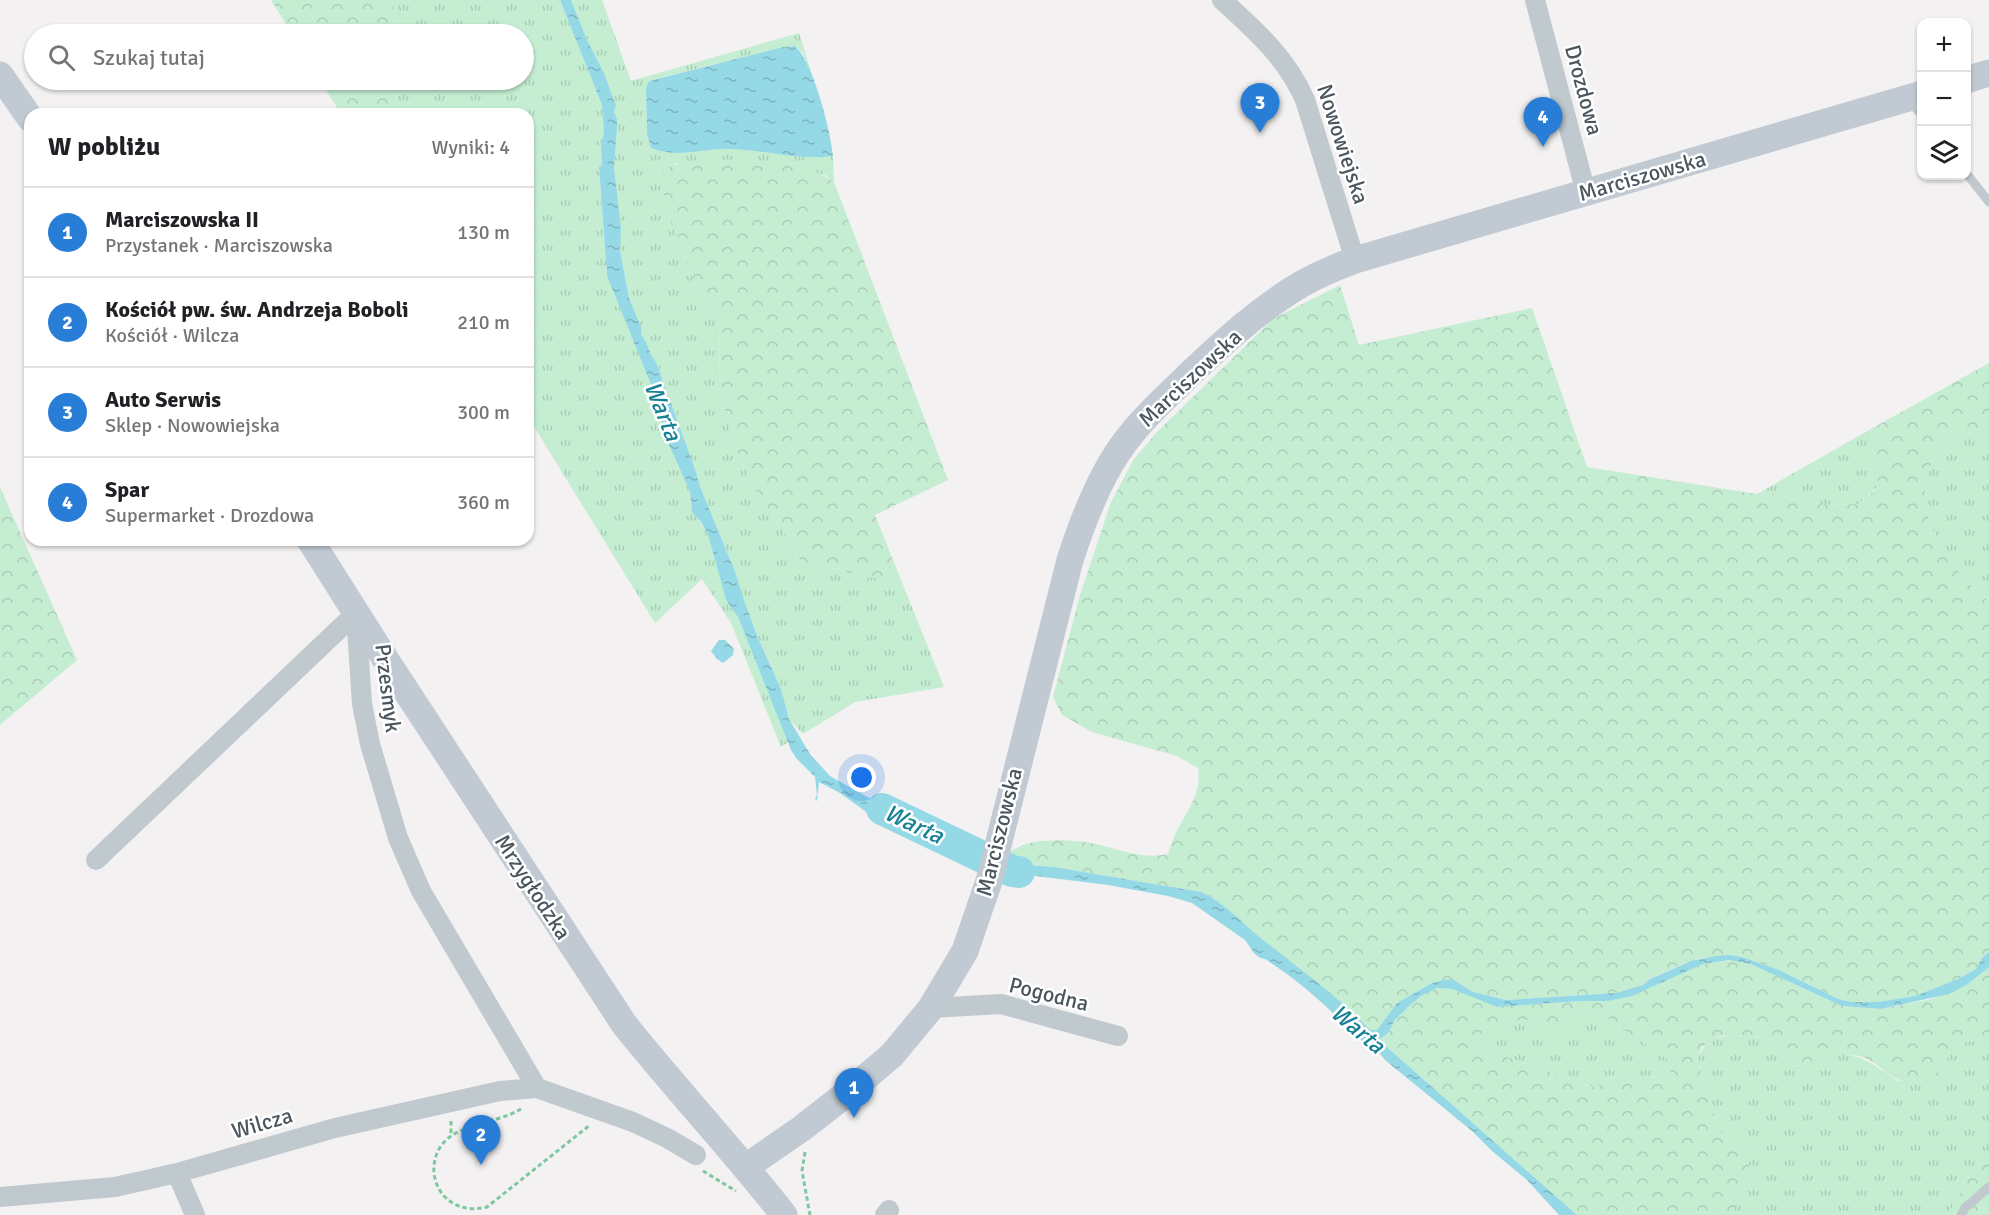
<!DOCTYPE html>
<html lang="pl">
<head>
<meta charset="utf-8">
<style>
  :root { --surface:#fff; --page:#f2f2f2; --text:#202124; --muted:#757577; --line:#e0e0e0; --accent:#287dd7 }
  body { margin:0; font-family:Signika,sans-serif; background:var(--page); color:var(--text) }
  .controls { position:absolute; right:18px; top:18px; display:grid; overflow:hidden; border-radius:12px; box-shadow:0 2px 4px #0004 }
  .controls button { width:54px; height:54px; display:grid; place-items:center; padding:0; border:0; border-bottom:2px solid var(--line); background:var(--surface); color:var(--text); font:30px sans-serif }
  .you { position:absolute; left:862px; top:778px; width:21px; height:21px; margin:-15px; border:4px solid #fff; border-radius:50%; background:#1a73e8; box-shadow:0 0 0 9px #1a73e833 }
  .badge { display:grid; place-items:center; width:39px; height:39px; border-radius:50%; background:var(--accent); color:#fff; font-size:20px; font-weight:700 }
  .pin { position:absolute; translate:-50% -50px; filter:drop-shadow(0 2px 3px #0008) }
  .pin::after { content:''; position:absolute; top:32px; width:21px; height:18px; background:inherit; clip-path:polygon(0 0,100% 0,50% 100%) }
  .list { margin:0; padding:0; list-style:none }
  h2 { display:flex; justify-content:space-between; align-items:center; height:78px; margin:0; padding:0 24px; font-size:26px }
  h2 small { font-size:20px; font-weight:400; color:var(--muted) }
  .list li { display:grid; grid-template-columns:39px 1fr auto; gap:18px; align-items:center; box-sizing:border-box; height:90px; padding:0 24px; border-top:2px solid var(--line) }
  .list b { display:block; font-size:22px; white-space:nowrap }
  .list p { margin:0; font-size:20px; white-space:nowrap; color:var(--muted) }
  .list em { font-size:20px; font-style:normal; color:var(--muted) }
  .icon { flex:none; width:33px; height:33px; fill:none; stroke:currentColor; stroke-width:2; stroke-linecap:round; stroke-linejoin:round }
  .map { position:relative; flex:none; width:1989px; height:1215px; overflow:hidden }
  .search { position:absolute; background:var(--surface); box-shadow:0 2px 4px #0004; left:24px; top:24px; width:510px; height:66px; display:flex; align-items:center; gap:15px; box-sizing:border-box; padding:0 21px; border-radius:33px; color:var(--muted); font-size:22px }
  .panel { position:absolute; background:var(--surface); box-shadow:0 2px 4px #0004; left:24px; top:108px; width:510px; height:438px; border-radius:18px }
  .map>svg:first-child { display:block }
  .grass { fill:url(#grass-tufts) }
  .forest { fill:url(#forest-crowns); fill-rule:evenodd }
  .water { fill:url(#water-ripples) }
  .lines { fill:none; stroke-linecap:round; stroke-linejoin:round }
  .river { stroke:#95d9e6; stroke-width:32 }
  .path { stroke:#7ec8a0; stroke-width:3; stroke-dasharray:4.5 3; stroke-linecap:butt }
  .lane { stroke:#c0c9ce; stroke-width:9 }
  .street { stroke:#c0c9ce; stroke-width:20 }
  .secondary { stroke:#c1cad3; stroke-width:27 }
  .labels { text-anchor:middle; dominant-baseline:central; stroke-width:5; stroke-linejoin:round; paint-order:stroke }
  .street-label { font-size:22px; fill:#4a555d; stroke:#fff }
  .water-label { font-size:24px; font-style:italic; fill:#178194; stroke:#fff }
</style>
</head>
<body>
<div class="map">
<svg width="1989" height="1215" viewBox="0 0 1989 1215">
  <defs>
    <pattern id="grass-tufts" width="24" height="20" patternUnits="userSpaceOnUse" patternTransform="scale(1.5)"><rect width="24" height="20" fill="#c4edd1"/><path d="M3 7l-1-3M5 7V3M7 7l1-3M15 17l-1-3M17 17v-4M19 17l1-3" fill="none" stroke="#aacdb6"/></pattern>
    <pattern id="forest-crowns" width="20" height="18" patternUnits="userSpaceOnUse" patternTransform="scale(1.5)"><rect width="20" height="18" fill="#c4edd1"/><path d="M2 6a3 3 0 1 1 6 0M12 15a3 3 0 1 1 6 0" fill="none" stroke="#aacdb6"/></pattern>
    <pattern id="water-ripples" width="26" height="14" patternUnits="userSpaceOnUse" patternTransform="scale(1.5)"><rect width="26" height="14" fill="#95d9e6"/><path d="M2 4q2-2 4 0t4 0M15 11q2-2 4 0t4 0" fill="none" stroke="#7cb3be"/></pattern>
  </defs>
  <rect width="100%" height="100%" fill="#f3f1f1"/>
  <path class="grass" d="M392 0H560L602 105 604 132 601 146 602 165 599 168 607 276 652 387 665 436 690 492 691 507 708 535 726 600 738 617 788 742 781 747 731 623 702 579 655 623 528 417V114L395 113 398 80H524V34H399Z
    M571 0H602L631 81 799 33 818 94 803 53 795 46 783 47 659 78 649 81 646 88 647 134 651 148C675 159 704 148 730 149 765 150 799 161 833 156L834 182 825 175 753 160 714 161 675 164 664 195 667 214 679 239 686 262 697 288 719 313 720 391 736 448 754 487 785 534 797 557 807 566 838 569 865 578H878L897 570 944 687 855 702 803 734 789 719 781 689 758 638 744 600 736 574 701 489 695 469 656 362C648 354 649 343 641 334V327L629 298 620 250V222L614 167 617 119 614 112V102L604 73 588 42Z
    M1871 429 1879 486 1858 504 1824 505 1769 493 1757 494Z
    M1989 432V601C1949 569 1909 514 1932 462 1937 451 1944 440 1957 436 1967 433 1979 433 1989 432Z
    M1596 1010 1673 1062 1668 1078 1619 1076 1593 1087 1481 1048 1477 1037C1491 1027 1514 1017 1532 1021 1537 1022 1544 1028 1549 1031L1580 1011Z
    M1745 1035 1771 1040 1793 1066C1809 1065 1812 1060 1824 1056 1854 1047 1875 1066 1898 1081L1937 1073C1951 1050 1959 1036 1989 1042V1156L1971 1173 1948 1215H1734V1210L1741 1186 1749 1173V1152L1714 1128 1713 1108 1697 1061C1707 1035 1719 1036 1745 1035Z"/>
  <path class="forest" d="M271 0H392L399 34H292Z
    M320 80H398L395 114H341Z
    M753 160C781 163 810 165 834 182L948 480 875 515 897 570 878 578H865L838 569 807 566 797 557 785 534 754 487 736 448 720 391 719 313 697 288 686 262 679 239 667 214 664 195 663 170C689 157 724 160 753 160Z
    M1340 285 1359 345 1532 308 1587 467 1757 494 1769 493 1824 505 1858 504 1879 487 1871 429 1989 363V432C1979 433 1967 433 1957 436 1944 440 1937 451 1932 462 1909 514 1949 569 1989 601V952L1982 958 1976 969 1958 979 1915 996 1877 1002H1851L1838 999 1779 970 1742 957 1729 955 1702 958 1683 964 1651 978 1643 985 1616 993 1506 1000 1473 992 1452 979 1443 980 1432 983 1397 1003 1377 1030H1369C1336 993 1294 966 1256 934 1237 918 1225 903 1201 892L1054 867 1011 864 1006 862 1004 854C1013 850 1022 845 1030 843 1050 838 1085 840 1104 846 1127 852 1145 859 1168 854 1171 845 1174 835 1179 827 1190 806 1201 794 1198 768L1177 756 1092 732 1062 715 1053 697 1080 595 1111 502 1134 459 1157 432 1273 319Z
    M0 487 77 660 0 725Z
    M1729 960 1751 964 1842 1006 1881 1009 1932 999 1968 984 1989 967V1042C1943 1034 1952 1071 1923 1082 1919 1083 1913 1082 1909 1082 1890 1081 1882 1065 1865 1058 1859 1056 1849 1054 1842 1054 1824 1053 1811 1065 1793 1066L1771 1040 1745 1035 1719 1036 1702 1047 1697 1061 1713 1108 1714 1127 1749 1152V1173L1741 1186 1734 1210V1215H1577L1379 1040 1388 1033 1395 1020 1407 1008 1421 996 1437 988 1452 989 1497 1007 1581 1001H1608L1632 996 1703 964ZM1596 1010 1673 1063 1668 1078 1619 1076 1593 1087 1481 1048 1477 1037C1490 1028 1519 1015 1535 1022 1539 1024 1542 1028 1546 1030 1557 1035 1567 1027 1576 1022L1580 1011Z
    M1989 1156V1215H1948L1971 1173Z"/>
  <path class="water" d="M560 0H571L588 42 604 73 616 106 614 112 617 119V126L614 167 621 229 620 250 629 298 641 327V334C649 344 648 353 656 362L695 469 701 489 736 574 744 600 758 638 781 689 789 719 810 754 830 776 905 818 924 820 913 840 876 819 840 793 819 782 817 801 815 799 817 795 815 777 796 758 791 750 738 617 726 600 708 535 701 522 692 512 690 492 665 436 652 387 607 276 599 167 602 165 601 146 604 132 602 105Z
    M795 46C813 62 831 131 833 156 798 161 765 150 730 149 704 148 676 159 651 148L647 134 646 88 649 81 783 47Z
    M719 640H725L734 649 733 655 723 663 717 659 711 651Z
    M939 828 977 843 972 869 929 846Z
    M1006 862 1011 864 1054 867 1201 892C1225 903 1237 918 1256 934 1295 966 1335 993 1370 1030H1377L1397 1003 1432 983 1443 980 1452 979 1473 992 1506 1000 1616 993 1643 985 1650 979 1691 961 1715 956 1729 955 1742 957 1779 970 1838 999 1851 1002H1877L1915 996 1958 979 1976 969 1982 958 1989 952V967L1968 984 1949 994 1881 1009 1842 1006 1751 964 1729 960 1703 964 1632 996 1608 1001H1581L1497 1007 1452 989 1437 988 1421 996 1407 1008 1395 1020 1388 1033 1379 1040 1577 1215H1559L1527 1180 1492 1151 1472 1131 1385 1060C1377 1048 1370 1049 1361 1040 1332 1011 1300 981 1265 959L1260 958 1254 953 1245 940 1192 903 1168 896 1108 885 1004 872Z"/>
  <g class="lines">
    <path class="river" d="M882 809 1012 871 1019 872"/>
    <path class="path" d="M521 1109C491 1127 438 1122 434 1166 433 1177 437 1188 444 1196 456 1208 470 1211 487 1207L590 1125
      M451 1121V1134
      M805 1152 802 1171 810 1215
      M703 1171 736 1191"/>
    <path class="lane" d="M1909 100 1922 115
      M1966 173 1989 202
      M1961 1215 1965 1208 1989 1187"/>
    <path class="street" d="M1222 0C1255 30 1287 58 1305 100L1355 260
      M1535 0 1586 193
      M96 860 356 613 362 704 370 744 398 838 421 891 537 1088
      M931 1008 1001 1004 1118 1036
      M177 1173 195 1215
      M0 1197 115 1187 177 1173 335 1128 500 1091 537 1088 633 1122 667 1138 696 1155
      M885 1215 889 1210"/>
    <path class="secondary" d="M0 75 30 118
      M1966 80 1989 73
      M310 540 384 657 624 1024C676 1089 733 1150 784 1215
      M746 1167 801 1129 846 1094 892 1055 931 1008 965 951 989 881 1070 560C1081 526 1093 494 1111 463 1133 426 1163 400 1193 371 1226 340 1261 308 1300 285 1317 275 1336 267 1355 260L1922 94"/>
  </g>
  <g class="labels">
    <g class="street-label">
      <text transform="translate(1584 90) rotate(75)">Drozdowa</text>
      <text transform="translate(1343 144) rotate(72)">Nowowiejska</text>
      <text transform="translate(1642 176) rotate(-16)">Marciszowska</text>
      <text transform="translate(1190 378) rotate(-43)">Marciszowska</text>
      <text transform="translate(388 688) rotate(83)">Przesmyk</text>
      <text transform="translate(999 832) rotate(-76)">Marciszowska</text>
      <text transform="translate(533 887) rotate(57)">Mrzygłodzka</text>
      <text transform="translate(1049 994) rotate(14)">Pogodna</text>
      <text transform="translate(262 1123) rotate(-16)">Wilcza</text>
    </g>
    <g class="water-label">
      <text transform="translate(663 411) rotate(68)">Warta</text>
      <text transform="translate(914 824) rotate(25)">Warta</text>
      <text transform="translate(1358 1029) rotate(40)">Warta</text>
    </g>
  </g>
</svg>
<div class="controls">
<button>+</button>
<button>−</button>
<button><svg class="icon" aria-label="layers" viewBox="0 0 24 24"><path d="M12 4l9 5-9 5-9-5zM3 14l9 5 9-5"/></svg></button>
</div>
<div class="you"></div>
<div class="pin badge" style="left:854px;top:1118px">1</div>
<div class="pin badge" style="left:481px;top:1165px">2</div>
<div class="pin badge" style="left:1260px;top:133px">3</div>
<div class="pin badge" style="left:1543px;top:147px">4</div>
<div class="search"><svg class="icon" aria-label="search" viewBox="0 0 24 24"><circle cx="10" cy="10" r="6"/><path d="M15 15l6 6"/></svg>Szukaj tutaj</div>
<section class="panel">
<h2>W pobliżu<small>Wyniki: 4</small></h2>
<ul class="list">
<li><span class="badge">1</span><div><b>Marciszowska II</b><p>Przystanek · Marciszowska</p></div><em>130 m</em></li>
<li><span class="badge">2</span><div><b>Kościół pw. św. Andrzeja Boboli</b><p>Kościół · Wilcza</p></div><em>210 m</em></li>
<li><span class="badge">3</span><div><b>Auto Serwis</b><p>Sklep · Nowowiejska</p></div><em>300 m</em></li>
<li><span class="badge">4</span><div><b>Spar</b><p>Supermarket · Drozdowa</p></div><em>360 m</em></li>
</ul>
</section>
</div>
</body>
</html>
